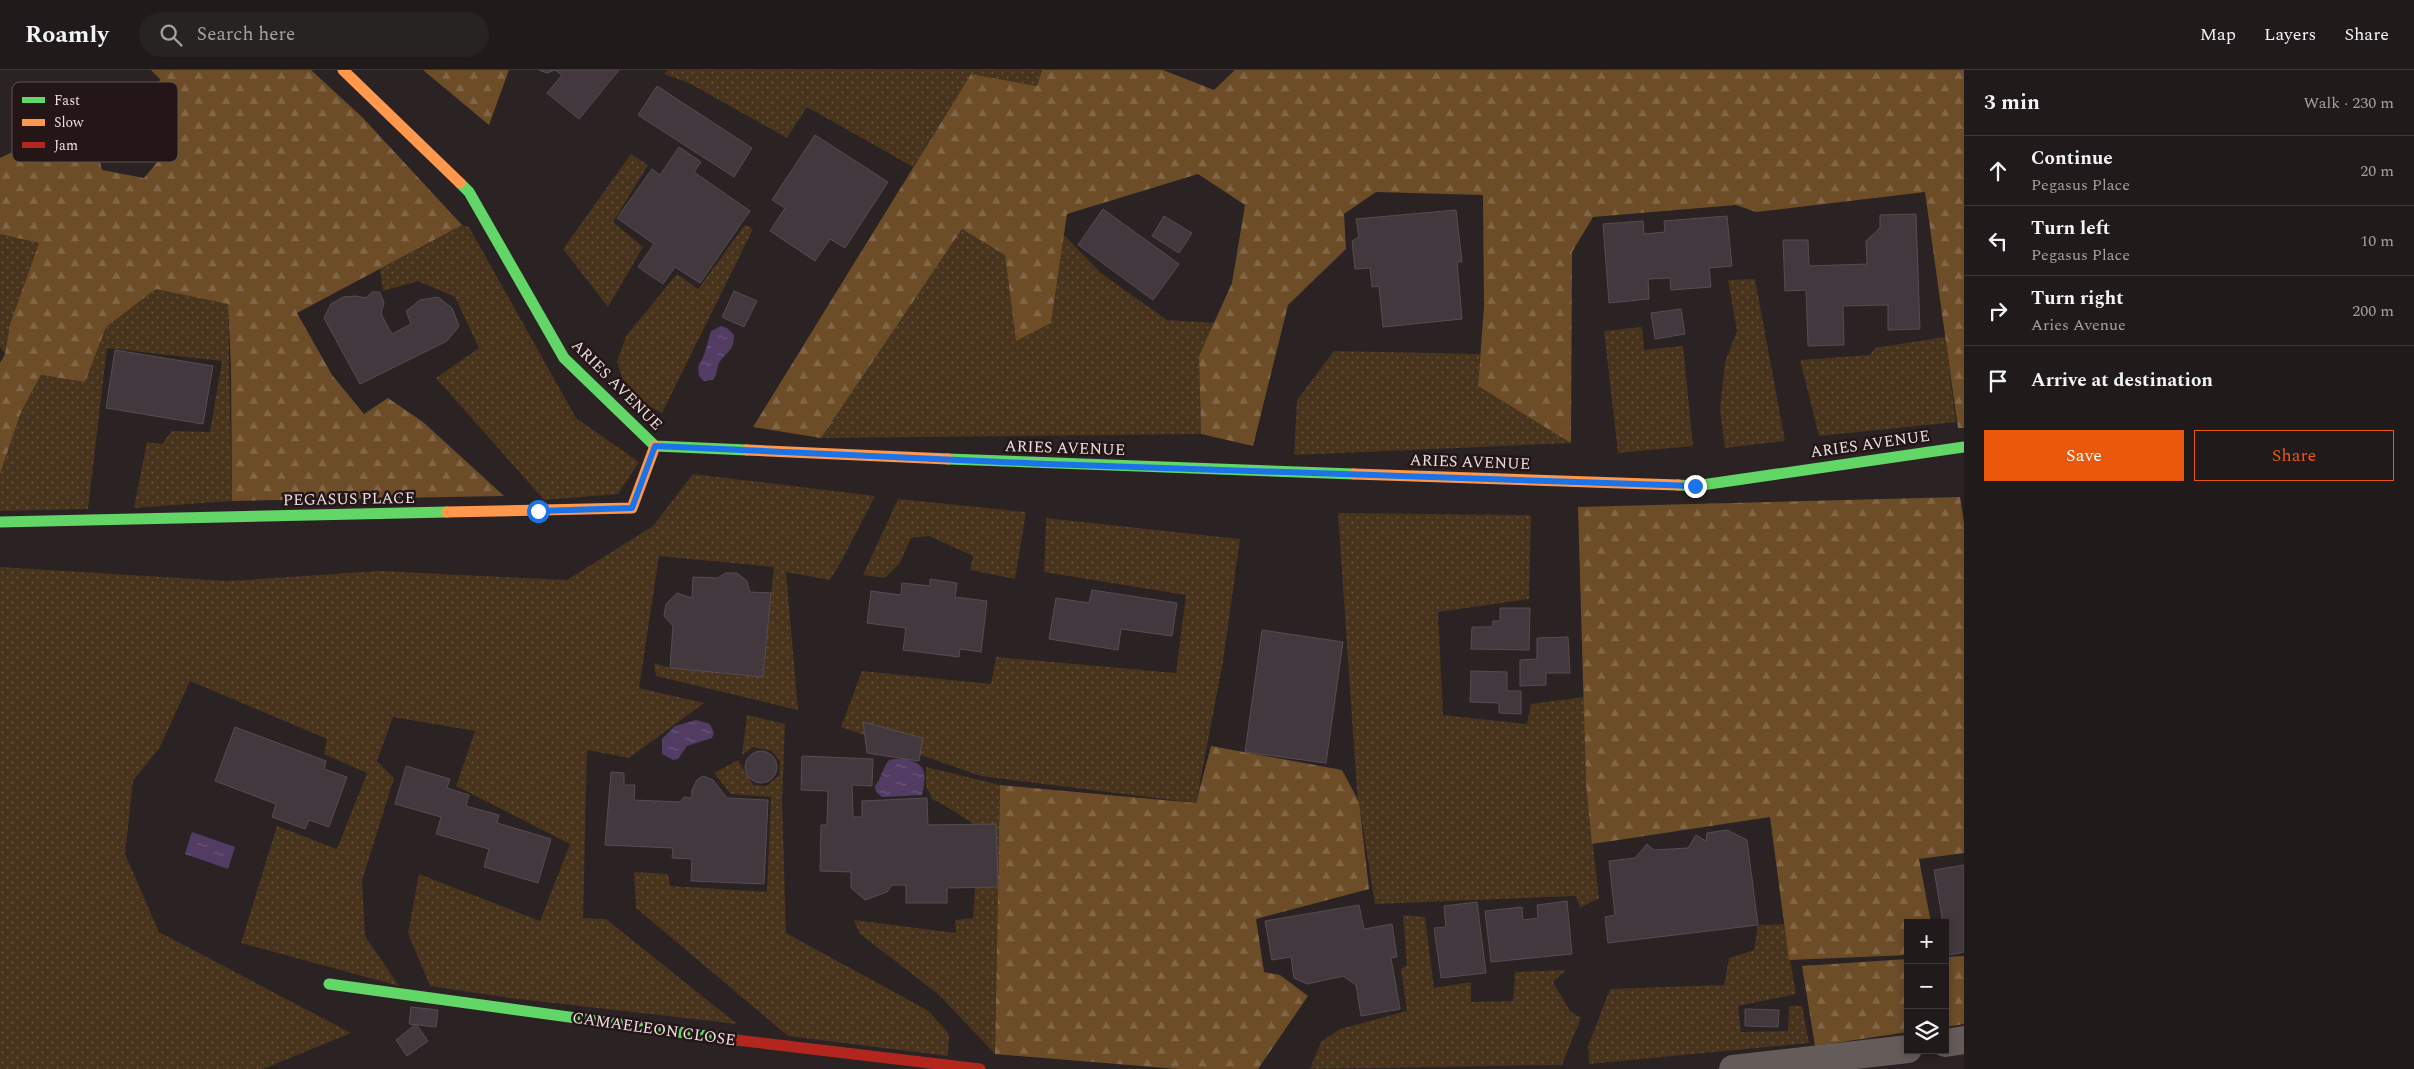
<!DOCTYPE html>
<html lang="en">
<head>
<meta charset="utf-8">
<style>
  :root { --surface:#201a1a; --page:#282323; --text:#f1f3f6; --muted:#a2a1a2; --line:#3d3839; --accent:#ea580c }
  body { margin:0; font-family:Spectral,serif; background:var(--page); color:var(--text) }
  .controls { position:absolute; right:15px; bottom:15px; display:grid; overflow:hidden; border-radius:0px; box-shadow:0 2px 8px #0003 }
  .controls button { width:45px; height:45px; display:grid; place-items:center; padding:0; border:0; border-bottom:1px solid var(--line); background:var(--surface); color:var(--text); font:25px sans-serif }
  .stop { position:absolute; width:15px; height:15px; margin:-11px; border:4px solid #1a73e8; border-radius:50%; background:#fff }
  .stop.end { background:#1a73e8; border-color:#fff; box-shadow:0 1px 5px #0008 }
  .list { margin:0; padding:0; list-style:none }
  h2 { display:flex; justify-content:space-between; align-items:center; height:65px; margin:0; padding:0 20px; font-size:21px }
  h2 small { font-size:16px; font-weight:400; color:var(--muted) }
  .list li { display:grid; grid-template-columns:32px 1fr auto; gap:15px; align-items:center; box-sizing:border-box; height:70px; padding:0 20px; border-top:1px solid var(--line) }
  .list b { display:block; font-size:19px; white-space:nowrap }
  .list p { margin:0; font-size:16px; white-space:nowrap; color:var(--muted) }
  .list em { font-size:16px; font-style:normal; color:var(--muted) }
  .actions { display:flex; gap:10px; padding:15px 20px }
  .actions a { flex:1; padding:11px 0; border:1px solid var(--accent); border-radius:0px; text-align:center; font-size:18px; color:var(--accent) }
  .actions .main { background:var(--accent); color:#fff }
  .icon { flex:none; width:28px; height:28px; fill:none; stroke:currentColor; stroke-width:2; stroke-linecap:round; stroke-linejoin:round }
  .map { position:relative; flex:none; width:1964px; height:999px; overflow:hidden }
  header { display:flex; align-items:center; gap:30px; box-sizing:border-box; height:70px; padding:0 25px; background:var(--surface); border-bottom:1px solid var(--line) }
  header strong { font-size:24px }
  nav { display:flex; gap:28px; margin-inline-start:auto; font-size:18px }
  .search { width:350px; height:45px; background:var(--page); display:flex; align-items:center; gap:12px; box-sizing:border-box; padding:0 18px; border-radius:28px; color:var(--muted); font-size:19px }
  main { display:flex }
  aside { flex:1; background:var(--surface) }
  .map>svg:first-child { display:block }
  .grass { fill:url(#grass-dots) }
  .forest { fill:url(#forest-firs) }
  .water { fill:url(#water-ripples) }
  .building { fill:#43383e; stroke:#554e50 }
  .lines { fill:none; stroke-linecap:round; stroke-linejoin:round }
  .street { stroke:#655c59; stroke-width:28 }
  .fast { stroke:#63d668; stroke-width:11 }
  .slow { stroke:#ff974d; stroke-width:11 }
  .jam { stroke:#b3261e; stroke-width:11 }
  .route { stroke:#1a73e8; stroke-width:6 }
  .labels { text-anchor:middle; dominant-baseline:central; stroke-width:5; stroke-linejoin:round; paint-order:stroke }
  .street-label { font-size:16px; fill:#ece0e2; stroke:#241517 }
  .key { fill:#241517; stroke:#605254; stroke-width:1 }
  .key-label { font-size:14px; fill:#ece0e2 }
</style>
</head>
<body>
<header>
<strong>Roamly</strong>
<div class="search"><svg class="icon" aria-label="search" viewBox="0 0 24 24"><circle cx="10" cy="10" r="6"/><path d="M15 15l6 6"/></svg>Search here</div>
<nav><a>Map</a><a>Layers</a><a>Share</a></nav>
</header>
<main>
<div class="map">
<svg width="1964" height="999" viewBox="0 0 1964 999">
  <defs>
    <pattern id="grass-dots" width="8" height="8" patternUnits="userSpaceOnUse" patternTransform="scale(1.25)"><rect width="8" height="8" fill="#48331c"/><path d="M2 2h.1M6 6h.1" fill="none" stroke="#63503d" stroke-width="1.8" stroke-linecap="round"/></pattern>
    <pattern id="forest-firs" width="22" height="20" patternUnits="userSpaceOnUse" patternTransform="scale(1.25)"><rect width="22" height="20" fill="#6d4d28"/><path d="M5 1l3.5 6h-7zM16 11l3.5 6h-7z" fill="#826647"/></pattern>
    <pattern id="water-ripples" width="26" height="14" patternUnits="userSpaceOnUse" patternTransform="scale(1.25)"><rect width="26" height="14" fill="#533c64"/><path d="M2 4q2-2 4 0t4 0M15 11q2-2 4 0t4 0" fill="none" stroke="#6c587a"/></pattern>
  </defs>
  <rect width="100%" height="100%" fill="#2a2223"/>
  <path class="grass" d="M668 0H1042L1037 16 971 4 913 97 807 37 787 68 689 13 664 4Z
    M631 84 648 95 613 152 643 177 608 237 563 179Z
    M462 155 469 157 576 348 639 392 618 424 544 430 436 308 479 278 455 227 418 211 383 221 380 199Z
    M745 155 753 159 662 343 628 326 617 292 626 266 677 204 698 219Z
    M962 159 1005 184 1016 270 1051 253 1064 165 1102 204 1167 250 1215 253 1199 286 1201 364 821 368Z
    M0 164 39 173 10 254 5 284 0 277Z
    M1755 209 1785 371 1725 378 1720 340 1725 292 1737 261 1728 210Z
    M156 219 228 233 232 431 134 438 147 372 162 374 172 361 210 362 222 291 107 278 88 439 0 441V404L21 342 41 305 85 312 106 257Z
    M1642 257 1644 280 1683 276 1693 376 1618 383 1604 261Z
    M1945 267 1956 352 1819 366 1800 290 1870 285 1875 278Z
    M1334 281 1480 284 1478 316 1571 373 1294 385 1297 330Z
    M693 404 875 426 841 492 830 510 786 502 798 640 656 606 654 593 670 598 763 607 774 497 659 486 639 618 704 633 629 688 587 680 583 848 606 849 737 954 510 928 430 916 408 863 419 804 540 851 570 774 456 716 475 661 393 647 377 691 394 708 362 811 365 866 399 916 241 873 277 756 337 779 367 703 324 684 327 669 190 611 160 677 133 711 125 784 159 862 351 963 263 999H0V497L228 511 380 501 567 510 653 456Z
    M898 429 1026 442 1015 509 970 500 973 486 929 466 911 468 900 493 885 508 863 505Z
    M1338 443 1531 445 1529 529 1438 542 1443 645 1527 654 1531 634 1584 627 1586 714 1599 828 1580 838 1576 826 1375 834 1357 721Z
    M1046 448 1240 469 1223 592 1196 733 981 706 841 657 862 601 991 614 996 587 1176 603 1186 525 1044 502Z
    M747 645 785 654 782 732 786 863 929 941 949 964 948 986 788 966 636 838 634 802 668 804 670 816 767 822 771 727 731 724 714 703 738 690 753 715 766 716 779 706 780 691 772 681 753 677 742 685Z
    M926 697 1000 715 995 984 938 924 860 864 854 850 956 863 955 850 973 848 979 757 939 732 933 730 926 716Z
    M1403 845 1425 847 1434 918 1471 912V932L1513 931 1515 902 1566 900 1553 912 1570 941 1581 948 1562 995 1310 999 1321 972 1340 959 1407 941 1401 899 1407 895Z
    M1784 854 1796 924 1738 936 1741 962 1788 961 1789 936H1802L1809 973 1589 994 1588 976 1610 919 1724 915 1729 888 1754 880 1758 855Z"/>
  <path class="forest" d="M151 0H311L363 48 462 155 297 243 332 305 364 344 388 328 423 352 504 426 232 431 231 297 228 234 156 219 106 257 85 312 41 305 21 342 0 404V293L5 284 10 254 39 173 0 164V88L89 46 102 100 144 108 173 73 152 45 160 9Z
    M423 0H509L489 55Z
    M1042 0H1163L1214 20 1235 0H1964V358H1958L1925 122 1756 142 1736 135 1593 147 1572 182 1571 373 1478 316 1484 237 1483 125 1376 122 1344 144 1346 179 1288 235 1253 376 1201 364 1199 286 1232 213 1245 135 1198 104 1067 144 1051 253 1016 271 1005 185 962 159 821 368 753 357 971 4 1037 16Z
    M1960 427 1964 453V783L1919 789 1931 853H1908V885L1789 890 1770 747 1592 774 1586 714 1578 437Z
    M1211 676 1342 700 1359 732 1369 819 1256 849 1264 902 1280 905 1308 926 1258 999H1178L995 984 1000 715 1196 733Z
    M1964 886V954L1945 957V887Z
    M1908 889V962L1815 976 1802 896Z"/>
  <path class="water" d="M721 256 727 258 734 265C734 280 729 280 721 290 716 296 718 304 713 310L704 311 699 306 698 296C706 285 707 273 711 261Z
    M696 650 710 654 714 663 712 668 687 676 678 689 673 690 662 684V669L675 656Z
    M903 688C927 694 927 703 922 725L882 727 876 722 875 716C882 707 882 699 889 690Z
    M192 762 235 777 228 799 185 784Z"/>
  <path class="building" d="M539 0H619L579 49 547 23 562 5 555 0 547 3Z
    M657 16 752 78 734 107 638 45Z
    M815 65 888 112 845 178 830 169 815 191 770 161 785 138 772 130Z
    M679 77 701 92 694 102 750 141 700 213 675 197 663 214 638 197 654 174 617 148 652 99 660 105Z
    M1103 139 1179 194 1153 230 1078 175Z
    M1456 140 1462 192H1457L1462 249 1383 257 1379 216 1372 217 1370 198 1355 199 1352 171 1359 167 1356 149Z
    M1916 144 1920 259 1888 260V235L1843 236 1844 275 1808 276 1806 220 1785 221 1783 170H1808L1809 196 1867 194 1866 171 1880 158V145Z
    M1164 146 1192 163 1179 183 1152 166Z
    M1727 146 1732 196 1709 198 1711 217 1671 220 1670 208 1648 209 1649 229 1609 233 1603 154 1643 151 1644 164 1665 162 1664 151Z
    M734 221 757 231 744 257 722 247Z
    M372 222H380L384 233 381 244 392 264 411 254 406 241 420 230 438 227 452 238 459 256 447 271 360 314 324 248 331 234 343 227 356 226 366 228Z
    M1681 239 1685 264 1655 269 1651 243Z
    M115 280 213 296 203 354 106 338Z
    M725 503H737L747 511 750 522 771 523 763 607 670 598 673 556 664 546 666 534 677 523 692 528 693 507 718 508Z
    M930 509 957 513 955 527 987 531 981 582 960 579 959 587 903 580 906 558 867 553 871 521 901 525 902 513 930 516Z
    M1092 520 1177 533 1172 566 1121 559 1118 580 1049 569 1056 528 1089 533Z
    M1500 538H1530L1529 580 1471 579 1472 557H1492L1493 551H1500Z
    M1262 560 1343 572 1326 693 1245 682Z
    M1568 567 1570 603H1546V615L1520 616V590L1537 589V568Z
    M1471 601 1507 602V621H1521V644L1499 643V633L1470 632Z
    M863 652 923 668 919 691 867 683Z
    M235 657 326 691 324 699 347 707 329 757 309 750 305 759 272 747 276 734 215 711Z
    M745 697a16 16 0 1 1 32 0a16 16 0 1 1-32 0Z
    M802 686 873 689 872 716 852 715 853 747H862V731L927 728 928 755 996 754 998 817 947 818V833H906V815H892L887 822 865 830 851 818V802L820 801 821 755H827L828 721 801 720Z
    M406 696 450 709 447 718 469 725 466 736 499 745 497 753 551 769 538 813 484 797 489 779 436 764 441 747 395 734Z
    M611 702 624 703V715H635L634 730 680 732 684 727 692 728V720L697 710 703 706 713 710 727 728 768 730 764 814 691 811 692 789 672 788 673 778 605 775Z
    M1727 760 1747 770 1758 855 1608 873 1605 847 1615 845 1609 791 1635 788 1647 774 1654 780 1688 778 1696 765 1706 771 1707 763Z
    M1964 795V882L1949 885 1945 853H1943L1934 800Z
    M1567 831 1572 884 1491 892 1485 841 1522 837 1523 850 1538 848 1537 835Z
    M1477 832 1486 903 1441 908 1434 858 1446 857 1444 836Z
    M1359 835 1364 859 1392 854 1397 887 1391 888 1400 939 1361 946 1356 915 1343 906 1307 914 1294 908 1291 887 1272 890 1265 851Z
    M411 937 438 940 436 957 409 954Z
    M1745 939 1779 940 1778 957 1745 956Z
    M416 954 428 971 407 986 396 970Z"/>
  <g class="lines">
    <path class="street" d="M1945 973 1964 970
      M1733 999 1908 979"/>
    <path class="fast" d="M460 113 469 122 564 288 655 376 747 380
      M948 389 1354 404
      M1678 415 1695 416 1964 377
      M0 452 447 442
      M329 914 736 970"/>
    <path class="slow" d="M343 0 460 113
      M747 380 948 389
      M1354 404 1678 415
      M447 442 632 438 655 376"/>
    <path class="jam" d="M736 970 980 999"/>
  </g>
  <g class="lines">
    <path class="route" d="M538 441 632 438 655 376 1047 394 1695 416"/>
  </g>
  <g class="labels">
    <g class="street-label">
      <text transform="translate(617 315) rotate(45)">ARIES AVENUE</text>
      <text transform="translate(1870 374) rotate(-8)">ARIES AVENUE</text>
      <text transform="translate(1065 378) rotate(2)">ARIES AVENUE</text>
      <text transform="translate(1470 392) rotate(2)">ARIES AVENUE</text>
      <text transform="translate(349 429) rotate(-1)">PEGASUS PLACE</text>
      <text transform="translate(654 959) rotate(8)">CAMAELEON CLOSE</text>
    </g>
  </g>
  <rect x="12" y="12" width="166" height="80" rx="8" class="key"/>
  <rect x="22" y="27" width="23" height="6" fill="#63d668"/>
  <rect x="22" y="49" width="23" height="7" fill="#ff974d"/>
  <rect x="22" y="72" width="23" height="6" fill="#b3261e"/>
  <g class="key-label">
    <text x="54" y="35">Fast</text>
    <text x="54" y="57">Slow</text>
    <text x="54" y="80">Jam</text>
  </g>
</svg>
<div class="controls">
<button>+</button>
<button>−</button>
<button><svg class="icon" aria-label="layers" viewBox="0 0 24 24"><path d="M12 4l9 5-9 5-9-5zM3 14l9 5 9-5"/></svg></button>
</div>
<div class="stop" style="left:538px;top:441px"></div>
<div class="stop end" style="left:1695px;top:416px"></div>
</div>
<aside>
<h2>3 min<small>Walk · 230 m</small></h2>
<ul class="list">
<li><svg class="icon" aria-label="ahead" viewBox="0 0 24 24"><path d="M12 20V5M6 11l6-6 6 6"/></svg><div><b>Continue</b><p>Pegasus Place</p></div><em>20 m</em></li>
<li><svg class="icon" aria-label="left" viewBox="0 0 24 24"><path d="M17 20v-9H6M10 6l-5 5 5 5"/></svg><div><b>Turn left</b><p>Pegasus Place</p></div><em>10 m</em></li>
<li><svg class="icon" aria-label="right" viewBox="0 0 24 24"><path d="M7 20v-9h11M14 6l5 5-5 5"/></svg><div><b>Turn right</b><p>Aries Avenue</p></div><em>200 m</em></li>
<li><svg class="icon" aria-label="arrive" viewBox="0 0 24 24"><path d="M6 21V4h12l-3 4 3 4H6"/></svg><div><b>Arrive at destination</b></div></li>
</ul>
<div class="actions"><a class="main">Save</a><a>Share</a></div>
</aside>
</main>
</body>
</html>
